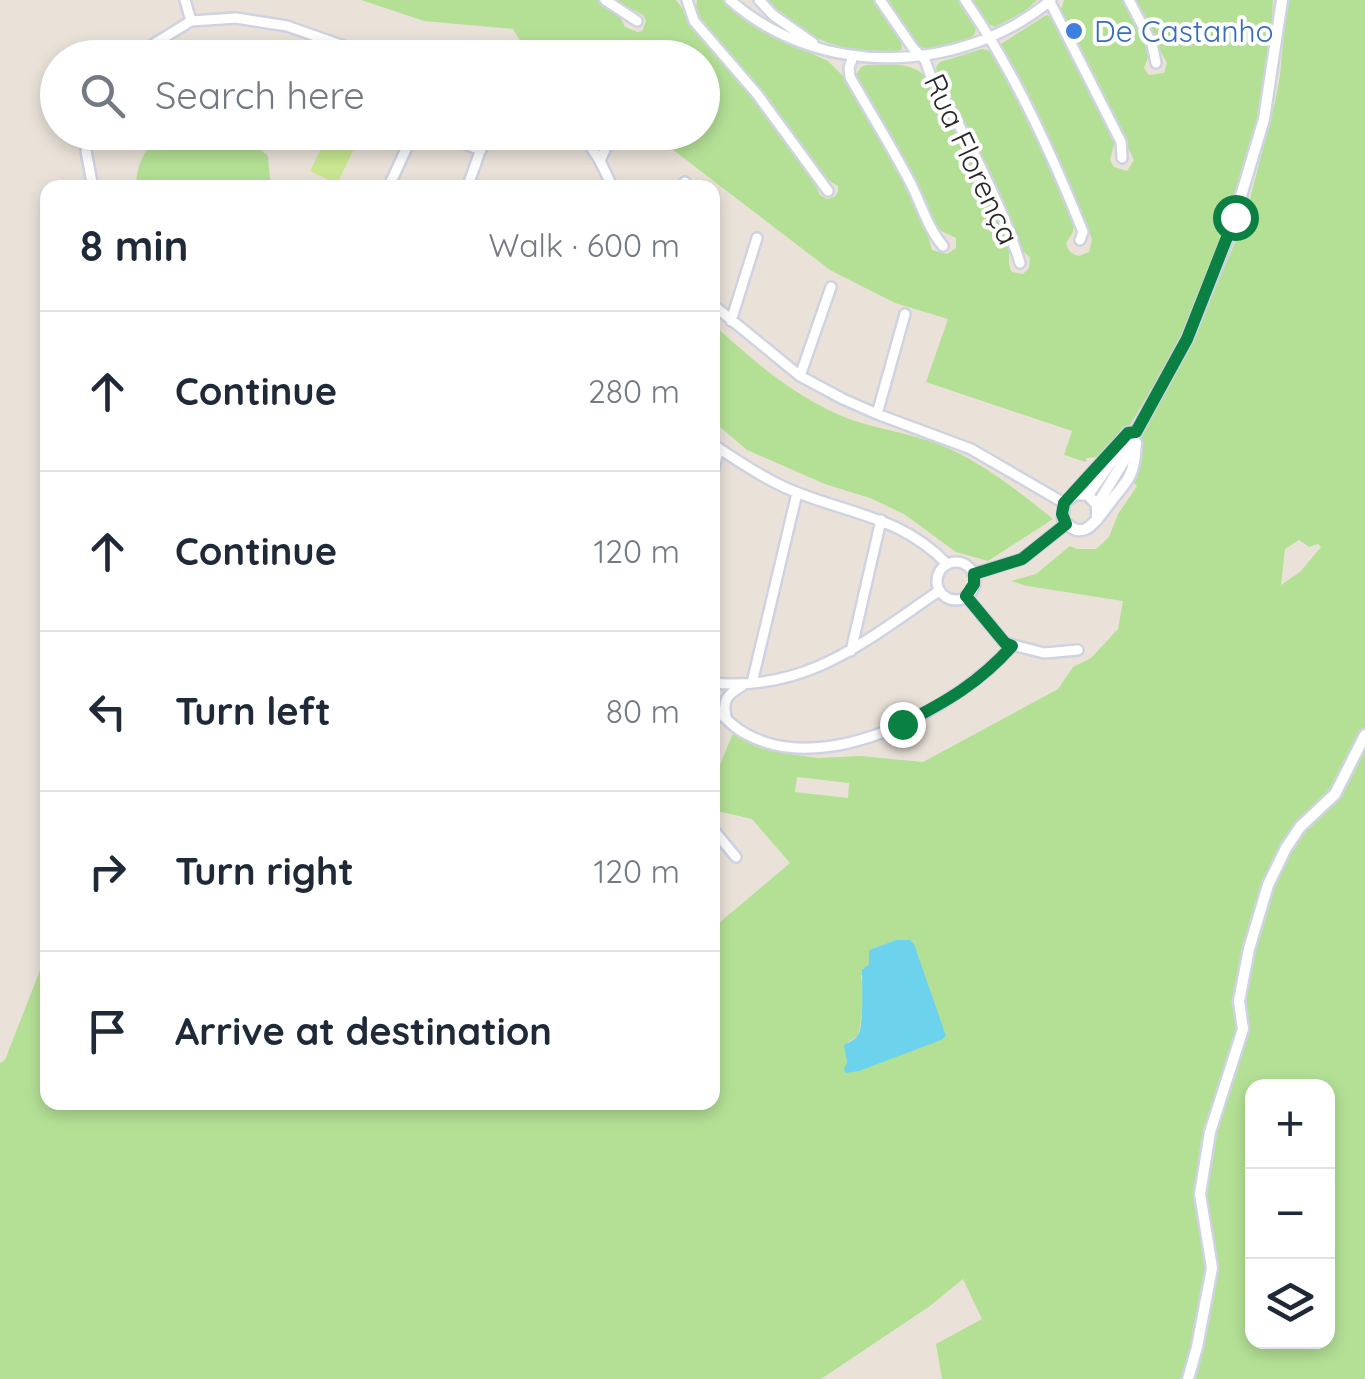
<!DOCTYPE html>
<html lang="en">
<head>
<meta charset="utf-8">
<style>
  :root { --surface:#fff; --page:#f6f6f7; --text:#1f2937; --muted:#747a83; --line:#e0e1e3 }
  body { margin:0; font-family:Quicksand,sans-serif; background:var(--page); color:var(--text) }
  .controls { position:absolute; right:30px; bottom:30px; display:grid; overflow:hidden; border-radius:20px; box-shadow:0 5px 15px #0003 }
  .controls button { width:90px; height:90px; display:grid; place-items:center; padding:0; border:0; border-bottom:2px solid var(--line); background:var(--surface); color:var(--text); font:50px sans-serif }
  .stop { position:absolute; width:30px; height:30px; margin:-22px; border:8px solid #0b8043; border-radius:50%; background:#fff }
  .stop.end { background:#0b8043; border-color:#fff; box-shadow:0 2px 10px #0008 }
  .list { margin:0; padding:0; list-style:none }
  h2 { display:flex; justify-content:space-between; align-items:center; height:130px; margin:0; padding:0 40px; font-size:42px }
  h2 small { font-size:32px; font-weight:400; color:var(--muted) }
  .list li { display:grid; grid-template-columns:65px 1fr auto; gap:30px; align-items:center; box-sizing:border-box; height:160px; padding:0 40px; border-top:2px solid var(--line) }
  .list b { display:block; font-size:38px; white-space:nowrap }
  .list em { font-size:32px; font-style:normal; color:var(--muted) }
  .icon { flex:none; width:55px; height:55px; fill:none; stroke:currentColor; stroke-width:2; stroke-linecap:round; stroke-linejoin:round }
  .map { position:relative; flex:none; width:1365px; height:1379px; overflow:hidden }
  .search { position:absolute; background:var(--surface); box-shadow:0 5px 15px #0003; left:40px; top:40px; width:680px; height:110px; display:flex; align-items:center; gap:25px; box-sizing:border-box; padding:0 35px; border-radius:55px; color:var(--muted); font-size:38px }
  .panel { position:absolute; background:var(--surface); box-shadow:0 5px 15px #0003; left:40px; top:180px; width:680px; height:930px; border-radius:20px }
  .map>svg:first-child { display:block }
  .green { fill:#b4e096; fill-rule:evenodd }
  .pitch { fill:#c9e891 }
  .water { fill:#6dd2ec }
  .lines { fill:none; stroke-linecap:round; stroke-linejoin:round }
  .minor-casing { stroke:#cfd3e1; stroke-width:14 }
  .tertiary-casing { stroke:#cfd3e1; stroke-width:15 }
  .minor { stroke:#fff; stroke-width:9 }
  .tertiary { stroke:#fff; stroke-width:10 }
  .route { stroke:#0b8043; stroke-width:12 }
  .shop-dot { fill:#3f7fe0; stroke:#fff; stroke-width:4 }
  .labels { text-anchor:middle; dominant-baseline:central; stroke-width:8; stroke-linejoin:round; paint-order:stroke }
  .shop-label { font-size:30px; fill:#366cbe; stroke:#fff; text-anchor:start }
  .street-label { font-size:30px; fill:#282828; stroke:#fff }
</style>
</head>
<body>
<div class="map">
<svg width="1365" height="1379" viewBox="0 0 1365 1379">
  <rect width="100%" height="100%" fill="#eae2d9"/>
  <path class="green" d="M361 0H598L618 12 625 27 638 32 642 31 646 21 643 15 612 0H676L710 46 781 131 814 181 820 195 827 199 834 197 838 192V186L819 175 805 152 775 112 695 14 697 0H724L774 36 828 61 843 76 904 178 925 225 932 250 947 254 956 248V238L937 229 932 222 909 171 856 75 861 67 866 65C888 65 912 60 928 79 957 130 982 182 1007 235 1013 248 1005 260 1012 272L1023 274 1029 268 1030 258 1019 247 938 80 936 67 940 62 982 49 991 51 996 56 1062 187 1074 222 1073 232 1066 243C1068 251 1071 254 1079 256L1089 252 1092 239 1046 136 1002 51 1001 44 1043 17 1047 15 1057 21 1113 132 1115 141 1110 160 1114 167 1127 171 1134 160 1096 81 1064 21 1061 9 1064 0H1124L1149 45 1150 52 1144 68 1149 75 1164 73 1167 63 1132 0H1273L1271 35 1257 117 1240 181 1226 216 1219 244 1193 310 1168 361 1127 430 1101 457 1086 458V462L1064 455 1072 431 926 382 948 319 895 303 830 270 651 133 702 132V58L555 57 520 40 513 29 424 21Z
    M765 0H875C885 15 902 31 902 49 893 55 883 53 872 52 830 49 794 31 765 0Z
    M884 0H961C966 8 976 19 976 28 975 46 940 47 927 49L917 45Z
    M970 0H1037L1025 11 995 27 985 23Z
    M1287 0H1365V1379H942L936 1344 982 1319 963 1279 930 1306 821 1379H0V1063L5 1060 40 970 47 956 48 1102H712L713 928 790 863 752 819 717 811C707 785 724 757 733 733L761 747 783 753 818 758 861 756 923 762 1058 689 1073 667 1091 658 1118 629 1123 601 1027 586 1011 581 1036 574 1070 546 1077 549H1096L1109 537 1118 514 1137 486 1134 483 1131 486 1129 484 1136 467 1142 434 1186 355 1244 222 1275 102 1280 75ZM1299 540 1309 547 1318 544 1321 547 1300 572 1281 585 1285 549ZM797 777 849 783 848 798 795 792ZM896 940 846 1073 848 1042 858 1036C862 1019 865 993 861 976L869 964V950ZM1252 1086H1328V1342H1252Z
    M162 133H241L268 156 270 179 281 187H136C137 162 144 151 162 133Z
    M712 323C753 361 796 398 849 419 883 431 919 434 952 450 988 467 1022 494 1053 519L988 561 956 552 904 514 870 498 825 484 747 450 713 421Z"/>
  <path class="pitch" d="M329 133 361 134 337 184 310 171Z"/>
  <path class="water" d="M896 940H910L914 944 946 1036 941 1040 859 1071 846 1073 844 1070 847 1062 844 1045C849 1042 855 1040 858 1035 864 1026 862 983 862 970L869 964V950Z"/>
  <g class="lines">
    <g class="minor-casing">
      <path id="minor" d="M185 0 191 21
        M605 0 637 21
        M687 0 694 21 757 94 828 191
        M730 0C819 79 961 75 1051 0
        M759 0 773 15 813 43
        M880 0 913 48 925 60 930 74C963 130 1001 202 1020 263
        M965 0C1014 71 1051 152 1083 232L1080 240
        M1049 0 1121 142 1122 158
        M1129 0 1152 44 1156 63
        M853 56 849 68 850 77C870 112 891 146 910 182 921 203 927 227 943 246
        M131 58 191 21 236 18 287 26 378 58
        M88 132 86 151 93 188
        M432 132 481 150
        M581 132 600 161 613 188
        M600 161 613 132
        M388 188 414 132
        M467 188 487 132
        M682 188 685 182
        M712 304 800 376 843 399 877 414 971 449 1064 503
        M731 321 757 238
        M800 376 831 287
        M877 414 905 314
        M712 444C740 462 770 483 801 494 856 515 904 519 947 564
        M712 475 719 448
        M937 581a19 19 0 1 1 38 0a19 19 0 1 1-38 0Z
        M973 574 1022 559 1066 524
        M966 596 1005 643 1044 653 1078 650
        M851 651 881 520
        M712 683C808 692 865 641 939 591
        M752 683 797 493
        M712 705C723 716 734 728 748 735 829 778 958 707 1012 646
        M726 716C722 700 728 694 742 686
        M712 828 736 857"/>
    </g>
    <g class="tertiary-casing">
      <path id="tertiary" d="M1074 493 1128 433 1136 432
        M1088 495 1121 448
        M1097 505 1128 454 1136 432 1187 339 1229 236 1264 119 1282 0
        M1097 520V505L1088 495 1076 494 1064 503 1063 519C1083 546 1098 518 1111 501 1117 493 1126 484 1130 475 1135 466 1135 454 1136 443
        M1188 1379 1197 1347 1212 1268 1200 1194 1210 1132 1243 1029 1239 1001 1249 949 1268 885 1286 848 1300 827 1335 794 1365 735"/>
    </g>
    <use href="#minor" class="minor"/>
    <use href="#tertiary" class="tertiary"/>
  </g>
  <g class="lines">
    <path class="route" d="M902 724C946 702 979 683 1012 646L1005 643 966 596 974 584V574L1022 559 1066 524 1062 514 1064 503 1128 433 1136 432 1187 339 1235 217"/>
  </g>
  <circle class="shop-dot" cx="1074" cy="31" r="10"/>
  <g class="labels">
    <g class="shop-label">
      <text x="1094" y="31">De Castanho</text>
    </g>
    <g class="street-label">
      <text transform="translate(972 159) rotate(65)">Rua Florença</text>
    </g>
  </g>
</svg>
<div class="controls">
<button>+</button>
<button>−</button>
<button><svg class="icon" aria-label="layers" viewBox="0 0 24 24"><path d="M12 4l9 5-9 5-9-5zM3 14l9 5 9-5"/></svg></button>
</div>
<div class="stop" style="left:1235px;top:217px"></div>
<div class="stop end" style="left:902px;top:724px"></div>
<div class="search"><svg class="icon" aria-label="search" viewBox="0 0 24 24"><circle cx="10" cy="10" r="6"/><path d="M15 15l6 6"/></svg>Search here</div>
<section class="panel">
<h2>8 min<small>Walk · 600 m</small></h2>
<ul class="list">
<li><svg class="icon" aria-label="ahead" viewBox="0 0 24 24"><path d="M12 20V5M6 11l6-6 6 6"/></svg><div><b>Continue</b></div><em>280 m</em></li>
<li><svg class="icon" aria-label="ahead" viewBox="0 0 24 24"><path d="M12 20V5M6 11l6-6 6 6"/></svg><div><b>Continue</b></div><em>120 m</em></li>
<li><svg class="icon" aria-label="left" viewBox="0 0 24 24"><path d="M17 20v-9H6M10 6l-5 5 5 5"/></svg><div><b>Turn left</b></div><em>80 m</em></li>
<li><svg class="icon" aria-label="right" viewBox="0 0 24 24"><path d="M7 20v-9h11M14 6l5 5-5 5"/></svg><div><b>Turn right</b></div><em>120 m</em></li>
<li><svg class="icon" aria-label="arrive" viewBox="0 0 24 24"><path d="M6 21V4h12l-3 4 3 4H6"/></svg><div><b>Arrive at destination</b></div></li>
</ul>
</section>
</div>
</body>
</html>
